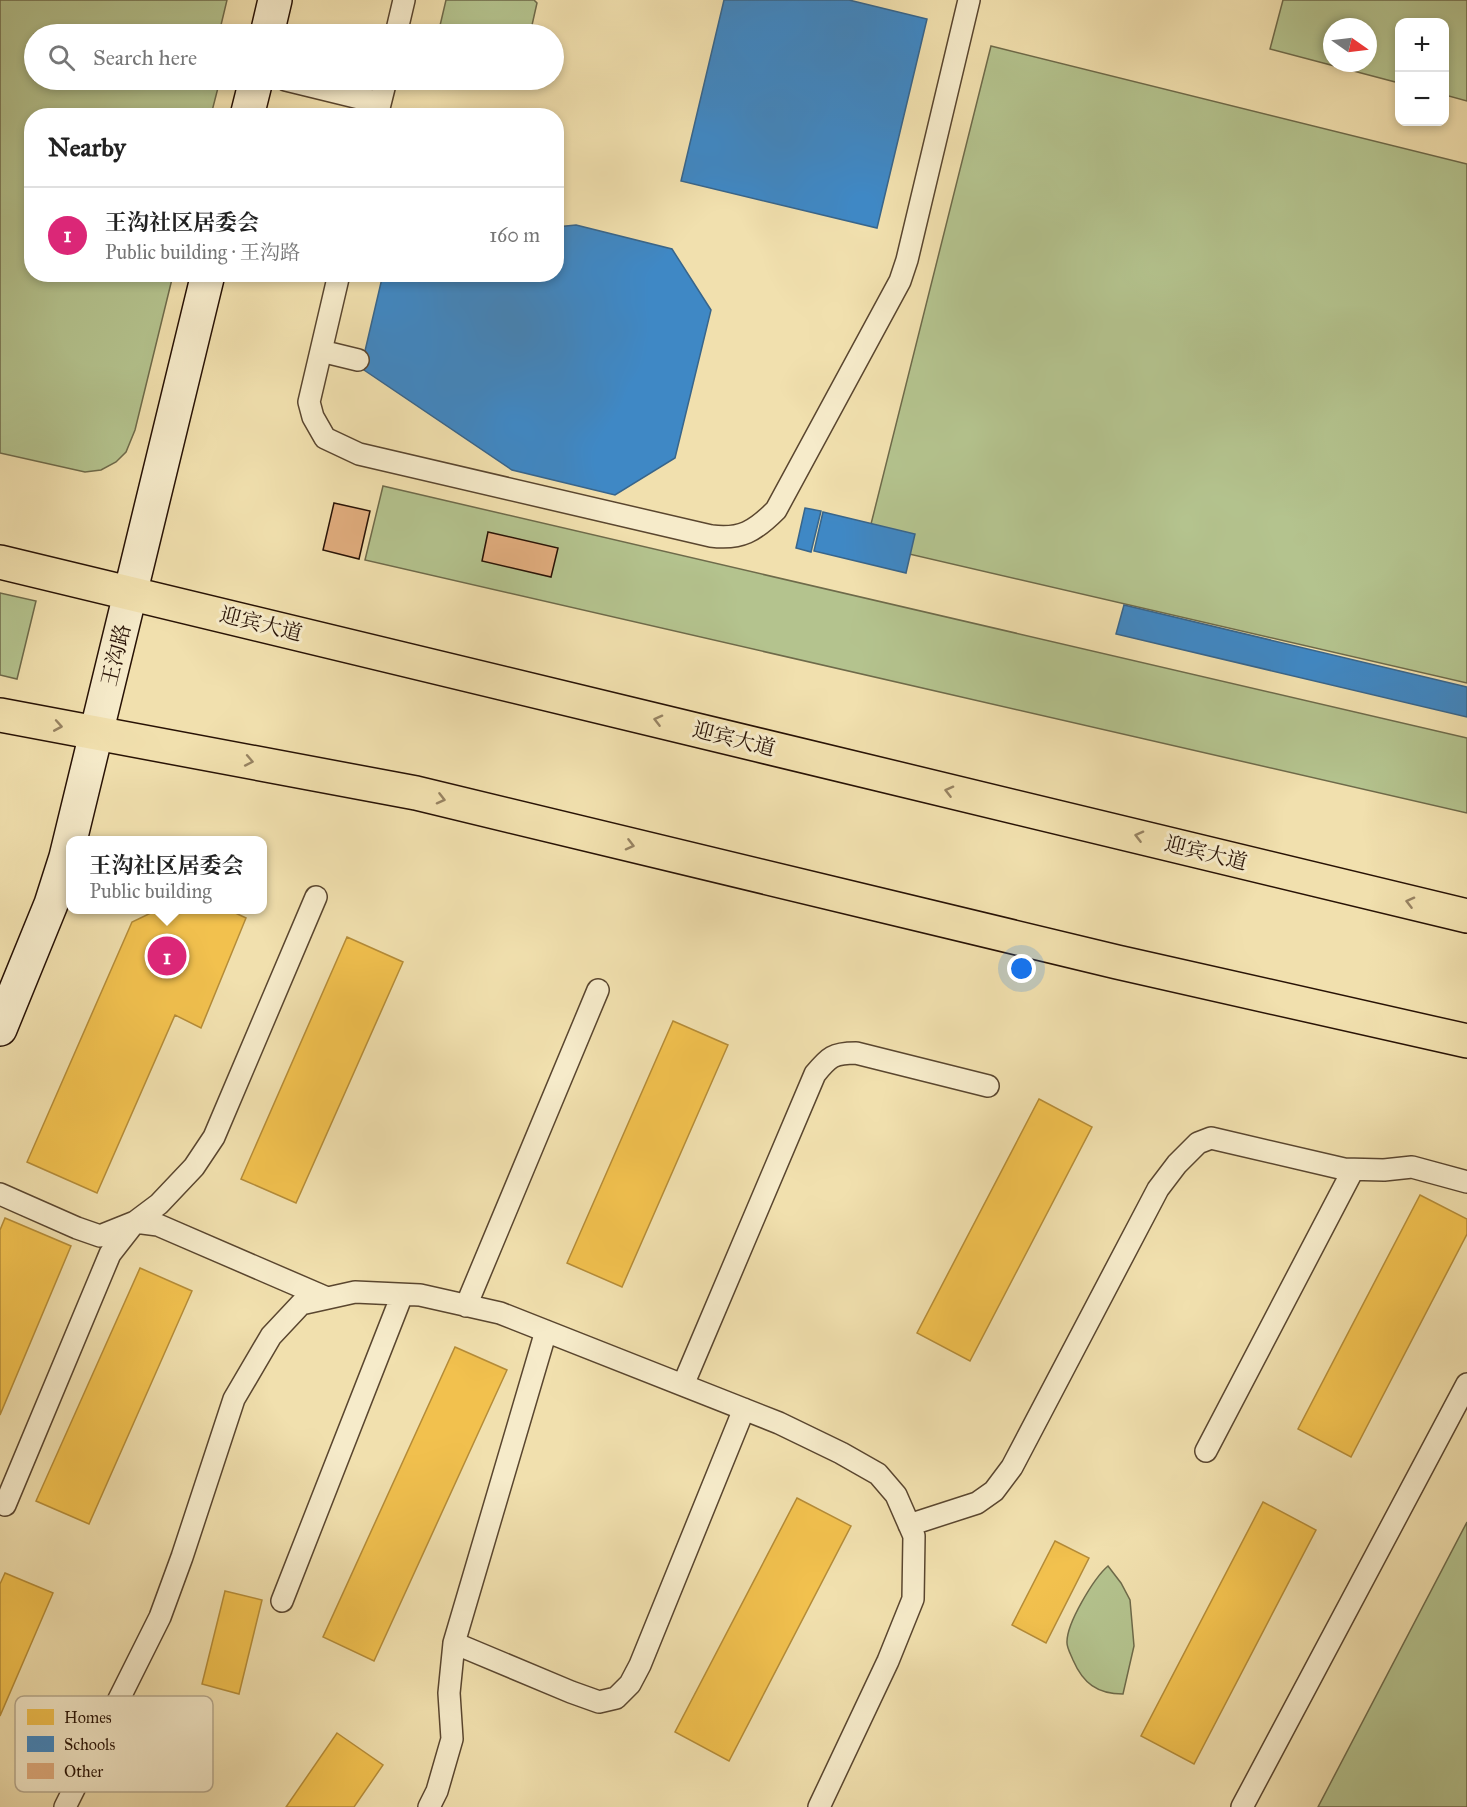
<!DOCTYPE html>
<html lang="en">
<head>
<meta charset="utf-8">
<style>
  :root { --surface:#fff; --page:#f2f2f2; --text:#222; --muted:#767676; --line:#e0e0e0; --accent:#db2777 }
  body { margin:0; font-family:"IM FELL Great Primer","Noto Serif SC",serif; background:var(--page); color:var(--text) }
  .controls { position:absolute; right:18px; top:18px; display:grid; overflow:hidden; border-radius:12px; box-shadow:0 3px 9px #0003 }
  .controls button { width:54px; height:54px; display:grid; place-items:center; padding:0; border:0; border-bottom:2px solid var(--line); background:var(--surface); color:var(--text); font:30px sans-serif }
  .compass { position:absolute; left:1323px; top:18px; width:54px; height:54px; border-radius:50%; background:var(--surface); box-shadow:0 3px 9px #0003; rotate:104deg }
  .you { position:absolute; left:1022px; top:969px; width:21px; height:21px; margin:-15px; border:4px solid #fff; border-radius:50%; background:#1a73e8; box-shadow:0 0 0 9px #1a73e833 }
  .badge { display:grid; place-items:center; width:39px; height:39px; border-radius:50%; background:var(--accent); color:#fff; font-size:20px; font-weight:700 }
  .pin { position:absolute; translate:-50% -50%; border:3px solid #fff; box-shadow:0 2px 6px #0006 }
  .popup { position:absolute; left:66px; top:836px; width:201px; height:78px; box-sizing:border-box; display:grid; place-content:center; border-radius:12px; background:var(--surface); filter:drop-shadow(0 2px 4px #0005); font-size:20px; white-space:nowrap; color:var(--muted) }
  .popup b { font-size:22px; color:var(--text) }
  .popup::after { content:''; position:absolute; left:50%; top:100%; margin-left:-12px; border:12px solid transparent; border-top-color:var(--surface) }
  .list { margin:0; padding:0; list-style:none }
  h2 { display:flex; justify-content:space-between; align-items:center; height:78px; margin:0; padding:0 24px; font-size:26px }
  h2 small { font-size:20px; font-weight:400; color:var(--muted) }
  .list li { display:grid; grid-template-columns:39px 1fr auto; gap:18px; align-items:center; box-sizing:border-box; height:96px; padding:0 24px; border-top:2px solid var(--line) }
  .list b { display:block; font-size:22px; white-space:nowrap }
  .list p { margin:0; font-size:20px; white-space:nowrap; color:var(--muted) }
  .list em { font-size:20px; font-style:normal; color:var(--muted) }
  .icon { flex:none; width:33px; height:33px; fill:none; stroke:currentColor; stroke-width:2; stroke-linecap:round; stroke-linejoin:round }
  .map { position:relative; flex:none; width:1467px; height:1807px; overflow:hidden }
  .search { position:absolute; background:var(--surface); box-shadow:0 3px 9px #0003; left:24px; top:24px; width:540px; height:66px; display:flex; align-items:center; gap:15px; box-sizing:border-box; padding:0 21px; border-radius:33px; color:var(--muted); font-size:22px }
  .panel { position:absolute; background:var(--surface); box-shadow:0 3px 9px #0003; left:24px; top:108px; width:540px; height:174px; border-radius:24px }
  .map>svg:first-child { display:block }
  .green { fill:#b4c38e; stroke:#6e6a4a; stroke-width:1.5; fill-rule:evenodd }
  .homes { fill:#f2c14e; stroke:#b58c38; stroke-width:1.5 }
  .schools { fill:#3f88c5; stroke:#38658b; stroke-width:1.5 }
  .building { fill:#e1ad7e; stroke:#281205; stroke-width:1.5 }
  .lines { fill:none; stroke-linecap:round; stroke-linejoin:round }
  .lane-casing { stroke:#5a462f; stroke-width:24 }
  .secondary-casing { stroke:#281205; stroke-width:36 }
  .highway-casing { stroke:#281205; stroke-width:36 }
  .lane { stroke:#f6ebca; stroke-width:21 }
  .secondary { stroke:#f6ebca; stroke-width:33 }
  .highway { stroke:#f1e0ae; stroke-width:33 }
  .oneway { stroke:#978362 }
  .labels { text-anchor:middle; dominant-baseline:central; stroke-width:6; stroke-linejoin:round; paint-order:stroke }
  .street-label { font-size:21px; fill:#281205; stroke:#f6ebca }
  .key { fill:#f6ebca; stroke:#b8aa8f; stroke-width:1.5 }
  .key-label { font-size:16px; fill:#281205 }
</style>
</head>
<body>
<div class="map">
<svg width="1467" height="1807" viewBox="0 0 1467 1807">
  <rect width="100%" height="100%" fill="#f1e0ae"/>
  <filter id="stains"><feTurbulence type="fractalNoise" baseFrequency=".00333" numOctaves="4"/><feColorMatrix values="0 0 0 0 .2 0 0 0 0 .09 0 0 0 0 .02 0 0 0 .5 -.17"/></filter>
  <radialGradient id="worn" r=".72"><stop offset=".6" stop-color="#630" stop-opacity="0"/><stop offset="1" stop-color="#630" stop-opacity=".3"/></radialGradient>
  <path class="green" d="M0 0H227L221 25 233 28 231 34H34V80H220L211 115 32 116V274L173 275 135 430 126 452 116 462 101 470 85 472 0 453Z
    M446 0H534L537 3 530 34H438Z
    M1283 0H1467V101L1445 95 1444 22H1400L1399 83 1270 49ZM1332 27H1368V63H1332Z
    M991 46 1467 164V683L866 544Z
    M383 486 1467 738V813L365 560Z
    M0 593 36 601 17 679 0 675Z
    M1467 1522V1807H1318Z
    M1108 1566 1121 1583 1130 1600 1134 1646 1123 1694C1097 1694 1083 1683 1073 1660 1071 1655 1067 1648 1067 1643 1066 1624 1094 1578 1108 1566Z"/>
  <path class="homes" d="M157 910H229L246 918 201 1028 175 1015 97 1193 27 1162 132 922Z
    M347 937 403 962 296 1203 241 1179Z
    M673 1021 728 1045 622 1287 567 1263Z
    M1039 1099 1092 1127 970 1361 917 1333Z
    M1420 1195 1467 1219V1234L1351 1457 1298 1429Z
    M5 1218 71 1246 0 1415V1230Z
    M140 1268 192 1291 89 1524 36 1501Z
    M455 1347 507 1370 374 1661 323 1637Z
    M797 1498 851 1526 729 1761 675 1732Z
    M1263 1502 1316 1530 1194 1764 1141 1736Z
    M1055 1541 1089 1558 1046 1643 1012 1625Z
    M5 1573 53 1593 0 1716V1584Z
    M225 1591 262 1600 239 1694 202 1684Z
    M337 1733 383 1765 354 1807H286Z"/>
  <path class="schools" d="M724 0H849L927 19 877 228 681 181Z
    M576 225 672 249 711 310 675 458 615 495 512 470 361 368 383 274H556V227Z
    M805 508 821 511 811 552 796 548Z
    M823 512 915 534 906 573 814 551Z
    M1124 605 1467 687V717L1116 634Z"/>
  <path class="building" d="M334 503 370 511 359 559 323 550Z
    M488 532 558 548 551 577 482 561Z"/>
  <g class="lines">
    <g class="lane-casing">
      <path id="lane" d="M396 34 404 0
        M286 80 380 103
        M377 116 386 80
        M339 274 309 402 313 417 325 438 359 454 711 536C741 540 755 531 776 510L900 281 907 260 969 0
        M321 351 358 360
        M0 1194 77 1228 100 1236 135 1222 158 1225 327 1298
        M466 1306 598 990
        M683 1385 815 1074C829 1057 833 1053 856 1053L988 1086
        M1206 1451 1353 1170
        M5 1505 110 1254 135 1222 159 1204 194 1167 214 1137 316 897
        M909 1525 977 1503 994 1491 1012 1467 1158 1189 1177 1164 1198 1143 1211 1138 1344 1169 1384 1170 1412 1167 1467 1182
        M282 1601 402 1295
        M454 1643 571 1692 599 1702 616 1698 630 1684 640 1665 744 1409
        M65 1807 160 1617 182 1557 234 1399 271 1336 301 1304 355 1292 420 1295 500 1313 779 1423 841 1453 878 1474 896 1495 914 1536 913 1599 888 1661 819 1807
        M429 1807 437 1791 452 1739 449 1693 454 1643 546 1331
        M1242 1807 1467 1384"/>
    </g>
    <g class="secondary-casing">
      <path id="secondary" d="M267 34 275 0
        M247 116 256 80
        M0 1029 51 904 66 857 208 274"/>
    </g>
    <g class="highway-casing">
      <path id="highway" d="M0 562 1467 916
        M0 715 416 793 1117 962 1467 1041"/>
    </g>
    <use href="#lane" class="lane"/>
    <use href="#secondary" class="secondary"/>
    <use href="#highway" class="highway"/>
  </g>
  <defs><path id="oneway-chevron" d="M-2-3.5L2.5 0L-2 3.5" fill="none" stroke-width="1.6" stroke-linecap="round" stroke-linejoin="round" transform="scale(1.5)"/></defs>
  <g class="oneway">
    <use href="#oneway-chevron" transform="translate(658 720) rotate(-166)"/>
    <use href="#oneway-chevron" transform="translate(58 726) rotate(10)"/>
    <use href="#oneway-chevron" transform="translate(249 761) rotate(11)"/>
    <use href="#oneway-chevron" transform="translate(949 791) rotate(-166)"/>
    <use href="#oneway-chevron" transform="translate(441 799) rotate(14)"/>
    <use href="#oneway-chevron" transform="translate(1139 836) rotate(-166)"/>
    <use href="#oneway-chevron" transform="translate(630 845) rotate(14)"/>
    <use href="#oneway-chevron" transform="translate(1410 902) rotate(-166)"/>
  </g>
  <g class="labels">
    <g class="street-label">
      <text transform="translate(261 624) rotate(14)">迎宾大道</text>
      <text transform="translate(116 655) rotate(-76)">王沟路</text>
      <text transform="translate(734 739) rotate(14)">迎宾大道</text>
      <text transform="translate(1206 853) rotate(14)">迎宾大道</text>
    </g>
  </g>
  <rect x="15" y="1696" width="198" height="96" rx="9" class="key"/>
  <rect x="27" y="1709" width="27" height="16" fill="#f2c14e"/>
  <rect x="27" y="1736" width="27" height="16" fill="#3f88c5"/>
  <rect x="27" y="1763" width="27" height="16" fill="#e1ad7e"/>
  <g class="key-label">
    <text x="64" y="1723">Homes</text>
    <text x="64" y="1750">Schools</text>
    <text x="64" y="1777">Other</text>
  </g>
  <rect width="100%" height="100%" filter="url(#stains)"/>
  <rect width="100%" height="100%" fill="url(#worn)"/>
</svg>
<div class="controls">
<button>+</button>
<button>−</button>
</div>
<svg class="compass" viewBox="-18 -18 36 36"><path d="M0-13l5 13h-10z" fill="#e53935"/><path d="M0 13l5-13h-10z" fill="#767676"/></svg>
<div class="you"></div>
<div class="pin badge" style="left:167px;top:956px">1</div>
<div class="popup"><b>王沟社区居委会</b>Public building</div>
<div class="search"><svg class="icon" aria-label="search" viewBox="0 0 24 24"><circle cx="10" cy="10" r="6"/><path d="M15 15l6 6"/></svg>Search here</div>
<section class="panel">
<h2>Nearby<small></small></h2>
<ul class="list">
<li><span class="badge">1</span><div><b>王沟社区居委会</b><p>Public building · 王沟路</p></div><em>160 m</em></li>
</ul>
</section>
</div>
</body>
</html>
